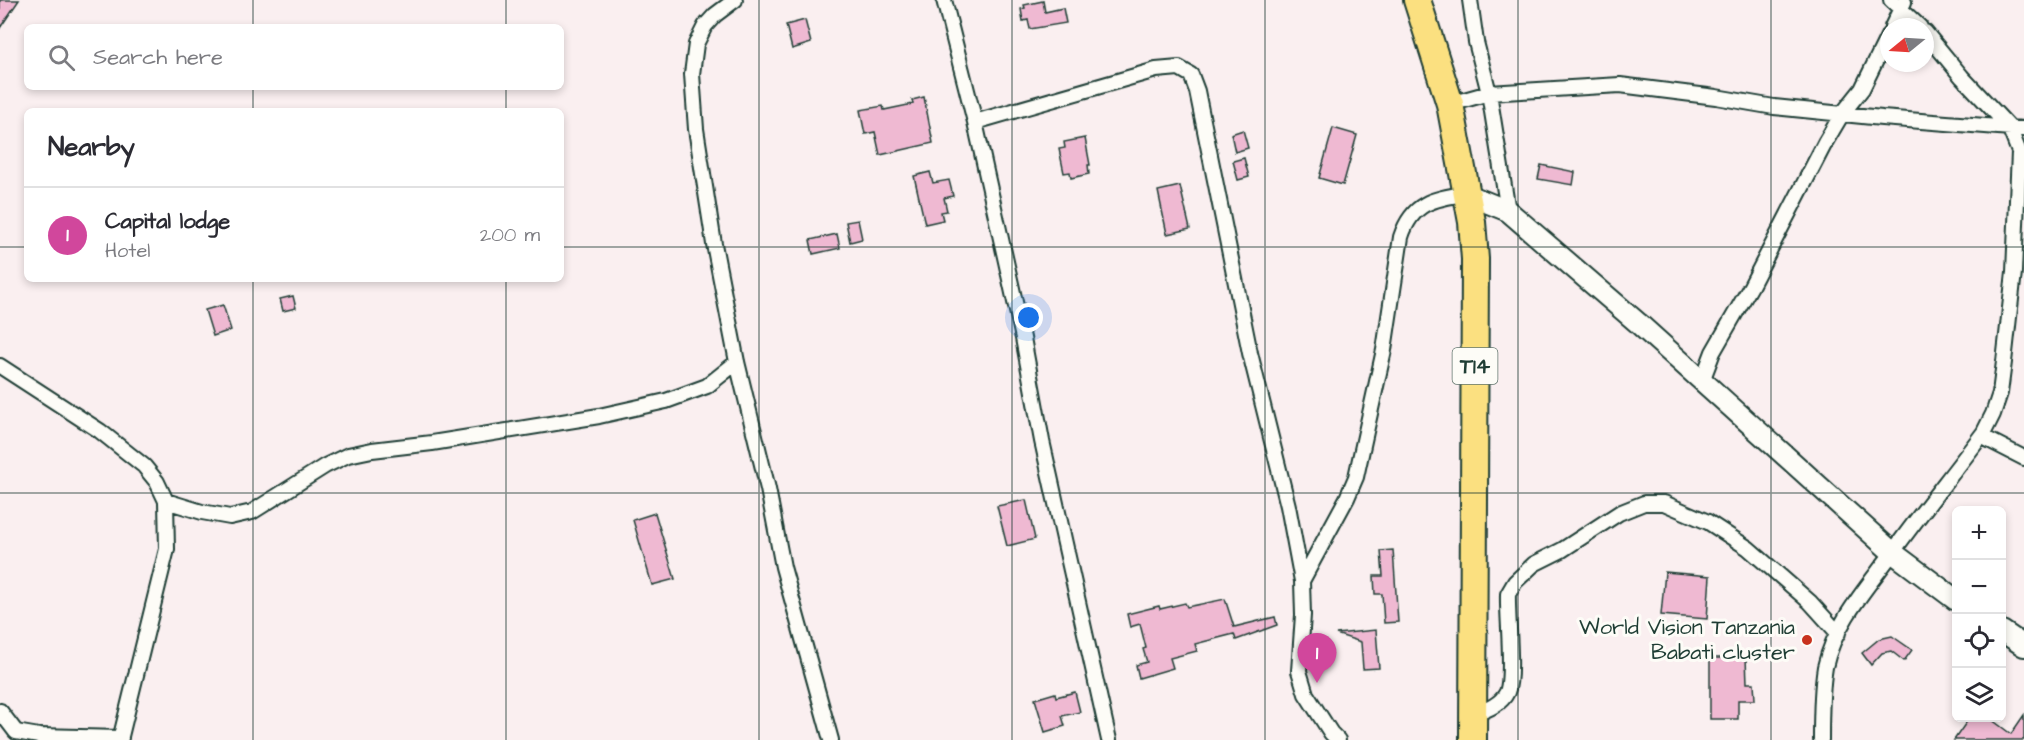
<!DOCTYPE html>
<html lang="en">
<head>
<meta charset="utf-8">
<style>
  :root { --surface:#fff; --page:#f2f2f3; --text:#2b2b33; --muted:#7c7c81; --line:#e1e1e2; --accent:#db2777 }
  body { margin:0; font-family:"Architects Daughter",sans-serif; background:var(--page); color:var(--text) }
  .controls { position:absolute; right:18px; bottom:18px; display:grid; overflow:hidden; border-radius:9px; box-shadow:0 3px 9px #0003 }
  .controls button { width:54px; height:54px; display:grid; place-items:center; padding:0; border:0; border-bottom:2px solid var(--line); background:var(--surface); color:var(--text); font:30px sans-serif }
  .compass { position:absolute; left:1880px; top:18px; width:54px; height:54px; border-radius:50%; background:var(--surface); box-shadow:0 3px 9px #0003; rotate:252deg }
  .you { position:absolute; left:1029px; top:318px; width:21px; height:21px; margin:-15px; border:4px solid #fff; border-radius:50%; background:#1a73e8; box-shadow:0 0 0 9px #1a73e833 }
  .badge { display:grid; place-items:center; width:39px; height:39px; border-radius:50%; background:var(--accent); color:#fff; font-size:20px; font-weight:700 }
  .pin { position:absolute; translate:-50% -50px; filter:drop-shadow(0 2px 3px #0008) }
  .pin::after { content:''; position:absolute; top:32px; width:21px; height:18px; background:inherit; clip-path:polygon(0 0,100% 0,50% 100%) }
  .list { margin:0; padding:0; list-style:none }
  h2 { display:flex; justify-content:space-between; align-items:center; height:78px; margin:0; padding:0 24px; font-size:26px }
  h2 small { font-size:20px; font-weight:400; color:var(--muted) }
  .list li { display:grid; grid-template-columns:39px 1fr auto; gap:18px; align-items:center; box-sizing:border-box; height:96px; padding:0 24px; border-top:2px solid var(--line) }
  .list b { display:block; font-size:22px; white-space:nowrap }
  .list p { margin:0; font-size:20px; white-space:nowrap; color:var(--muted) }
  .list em { font-size:20px; font-style:normal; color:var(--muted) }
  .icon { flex:none; width:33px; height:33px; fill:none; stroke:currentColor; stroke-width:2; stroke-linecap:round; stroke-linejoin:round }
  .map { position:relative; flex:none; width:2024px; height:740px; overflow:hidden }
  .search { position:absolute; background:var(--surface); box-shadow:0 3px 9px #0003; left:24px; top:24px; width:540px; height:66px; display:flex; align-items:center; gap:15px; box-sizing:border-box; padding:0 21px; border-radius:9px; color:var(--muted); font-size:22px }
  .panel { position:absolute; background:var(--surface); box-shadow:0 3px 9px #0003; left:24px; top:108px; width:540px; height:174px; border-radius:9px }
  .map>svg:first-child { display:block }
  .building { fill:#efb9d2; stroke:#1f3d34; stroke-width:1.5 }
  .lines { fill:none; stroke-linecap:round; stroke-linejoin:round }
  .street-casing { stroke:#1f3d34; stroke-width:18 }
  .secondary-casing { stroke:#1f3d34; stroke-width:24 }
  .highway-casing { stroke:#1f3d34; stroke-width:30 }
  .street { stroke:#fdfcf7; stroke-width:14 }
  .secondary { stroke:#fdfcf7; stroke-width:20 }
  .highway { stroke:#fbe080; stroke-width:26 }
  .grid { fill:none; stroke:#1f3d34; stroke-width:1.5; stroke-opacity:0.55 }
  .poi-dot { fill:#c8321e; stroke:#fdfcf7; stroke-width:2 }
  .labels { text-anchor:middle; dominant-baseline:central; stroke-width:6; stroke-linejoin:round; paint-order:stroke }
  .shield { fill:#fdfcf7; stroke:#62766e; stroke-width:1.5 }
  .shield-label { font-size:21px; font-weight:bold; fill:#1f3d34 }
  .poi-label { font-size:22px; fill:#1f3d34; stroke:#fdfcf7; text-anchor:end }
</style>
</head>
<body>
<div class="map">
<svg width="2024" height="740" viewBox="0 0 2024 740">
  <rect width="100%" height="100%" fill="#faeff0"/>
  <filter id="ink" filterUnits="userSpaceOnUse"><feTurbulence type="fractalNoise" baseFrequency=".0167" numOctaves="2"/><feDisplacementMap in="SourceGraphic" scale="12" xChannelSelector="R" yChannelSelector="G"/><feConvolveMatrix kernelMatrix="1 2 1 2 8 2 1 2 1" color-interpolation-filters="sRGB"/></filter>
  <g filter="url(#ink)">
    <path class="building" d="M0 0H19L0 28Z
      M1043 1 1045 12 1063 8 1066 23 1030 29 1028 20 1023 21 1021 9 1025 8 1024 5Z
      M805 20 811 43 792 49 786 25Z
      M924 97 933 143 880 155 875 132 865 134 860 110 883 106 884 110 913 104 912 100Z
      M1333 128 1357 135 1343 185 1319 178Z
      M1243 130 1248 148 1235 152 1231 134Z
      M1085 138 1090 165H1088L1089 174 1071 178 1070 172 1064 173 1059 149 1065 148 1064 142Z
      M1244 158 1249 177 1238 180 1233 161Z
      M1541 165 1575 172 1573 185 1538 179Z
      M930 172 933 183 949 180 953 196 944 198 947 211 941 212 943 220 925 224 914 176Z
      M1180 186 1190 229 1167 234 1158 191Z
      M858 220 862 239 850 242 846 222Z
      M837 234 840 248 813 254 810 240Z
      M293 296 296 308 283 311 280 299Z
      M223 305 231 330 213 336 205 310Z
      M1026 500 1035 539 1007 546 997 506Z
      M655 513 675 579 652 585 633 520Z
      M1393 550 1398 622 1384 623 1382 594H1375L1374 576H1383L1381 551Z
      M1665 572 1710 576 1707 619 1661 615Z
      M1225 599 1234 627 1275 617 1277 625 1236 640 1234 634 1195 644 1197 651 1170 658 1173 668 1139 678 1136 665 1147 662 1143 649 1146 648 1140 624 1130 627 1127 614 1159 606 1160 609 1185 603 1187 607Z
      M1376 630 1379 668 1363 669 1361 642 1336 634Z
      M1892 636 1912 650 1904 661 1891 651 1882 653 1871 665 1862 653 1879 639Z
      M1710 658H1746L1747 683H1754L1755 700H1738V719H1710Z
      M1075 692 1080 712 1062 716 1065 726 1045 732 1035 699 1055 693 1056 697Z
      M2024 715V740H1954L1970 717H1988L2011 734Z"/>
    <g class="lines">
      <g class="street-casing">
        <path id="street" d="M735 0 715 15 705 26 696 44 692 74 696 129 714 244 737 362 768 489 783 567 831 740
          M944 0 975 122 1023 338 1042 441 1109 740
          M1470 0 1476 42 1489 93 1508 211
          M1891 0 1920 27
          M1892 27 1904 2
          M1450 104 1489 93 1620 85 1716 97 1774 107 1882 118 2024 129
          M975 122 1156 70 1179 68 1191 75 1197 91 1250 353 1288 506 1302 581 1303 615 1299 671 1306 694 1331 733 1338 740
          M0 366 100 431 144 466 157 482 166 501 167 549 120 740
          M1702 381 1713 352 1751 286 1826 141 1842 114 1862 89 1889 34
          M1981 436 2024 458
          M166 501 202 512 230 517 252 512 325 466 348 455 372 450 432 443 599 416 666 401 707 386 737 362
          M1302 581 1347 498 1356 477 1384 350 1401 237C1412 203 1433 198 1466 194
          M0 711 16 732 39 736 121 738
          M1473 715C1486 710 1501 705 1507 692 1514 675 1507 617 1508 594L1515 582 1534 564 1562 550 1619 513 1644 503H1664L1708 522 1748 548 1810 602 1838 633
          M1821 740C1821 716 1821 691 1825 667 1834 626 1863 592 1887 560 1918 516 1952 475 1984 432L1993 414 2000 393 2004 362 2014 272 2019 152 2009 127 1962 77 1925 32"/>
      </g>
      <g class="secondary-casing">
        <path id="secondary" d="M1466 194 1508 211 1638 323 1892 552 1956 600
          M2002 631 2024 646"/>
      </g>
      <g class="highway-casing">
        <path id="highway" d="M1417 0 1450 104 1472 222 1475 259 1473 740"/>
      </g>
      <use href="#street" class="street"/>
      <use href="#secondary" class="secondary"/>
      <use href="#highway" class="highway"/>
    </g>
  </g>
  <path class="grid" d="M253 0V27M506 0V27M759 0V740M1012 0V740M1265 0V740M1518 0V740M1771 0V740M253 87V111M506 87V111M0 247H27M561 247H2024M253 279V740M506 279V740M0 493H2024"/>
  <circle class="poi-dot" cx="1807" cy="640" r="6"/>
  <g class="labels">
    <rect class="shield" x="1452.5" y="348" width="45" height="36" rx="4.5"/>
    <g class="shield-label">
      <text x="1475" y="366">T14</text>
    </g>
    <g class="poi-label">
      <text x="1795" y="627">World Vision Tanzania<tspan x="1795" dy="25">Babati cluster</tspan></text>
    </g>
  </g>
</svg>
<div class="controls">
<button>+</button>
<button>−</button>
<button><svg class="icon" aria-label="locate" viewBox="0 0 24 24"><circle cx="12" cy="12" r="6"/><path d="M12 2v4M12 18v4M2 12h4M18 12h4"/></svg></button>
<button><svg class="icon" aria-label="layers" viewBox="0 0 24 24"><path d="M12 4l9 5-9 5-9-5zM3 14l9 5 9-5"/></svg></button>
</div>
<svg class="compass" viewBox="-18 -18 36 36"><path d="M0-13l5 13h-10z" fill="#e53935"/><path d="M0 13l5-13h-10z" fill="#7c7c81"/></svg>
<div class="you"></div>
<div class="pin badge" style="left:1317px;top:683px;background:#d1479c">1</div>
<div class="search"><svg class="icon" aria-label="search" viewBox="0 0 24 24"><circle cx="10" cy="10" r="6"/><path d="M15 15l6 6"/></svg>Search here</div>
<section class="panel">
<h2>Nearby<small></small></h2>
<ul class="list">
<li><span class="badge" style="background:#d1479c">1</span><div><b>Capital lodge</b><p>Hotel</p></div><em>200 m</em></li>
</ul>
</section>
</div>
</body>
</html>
